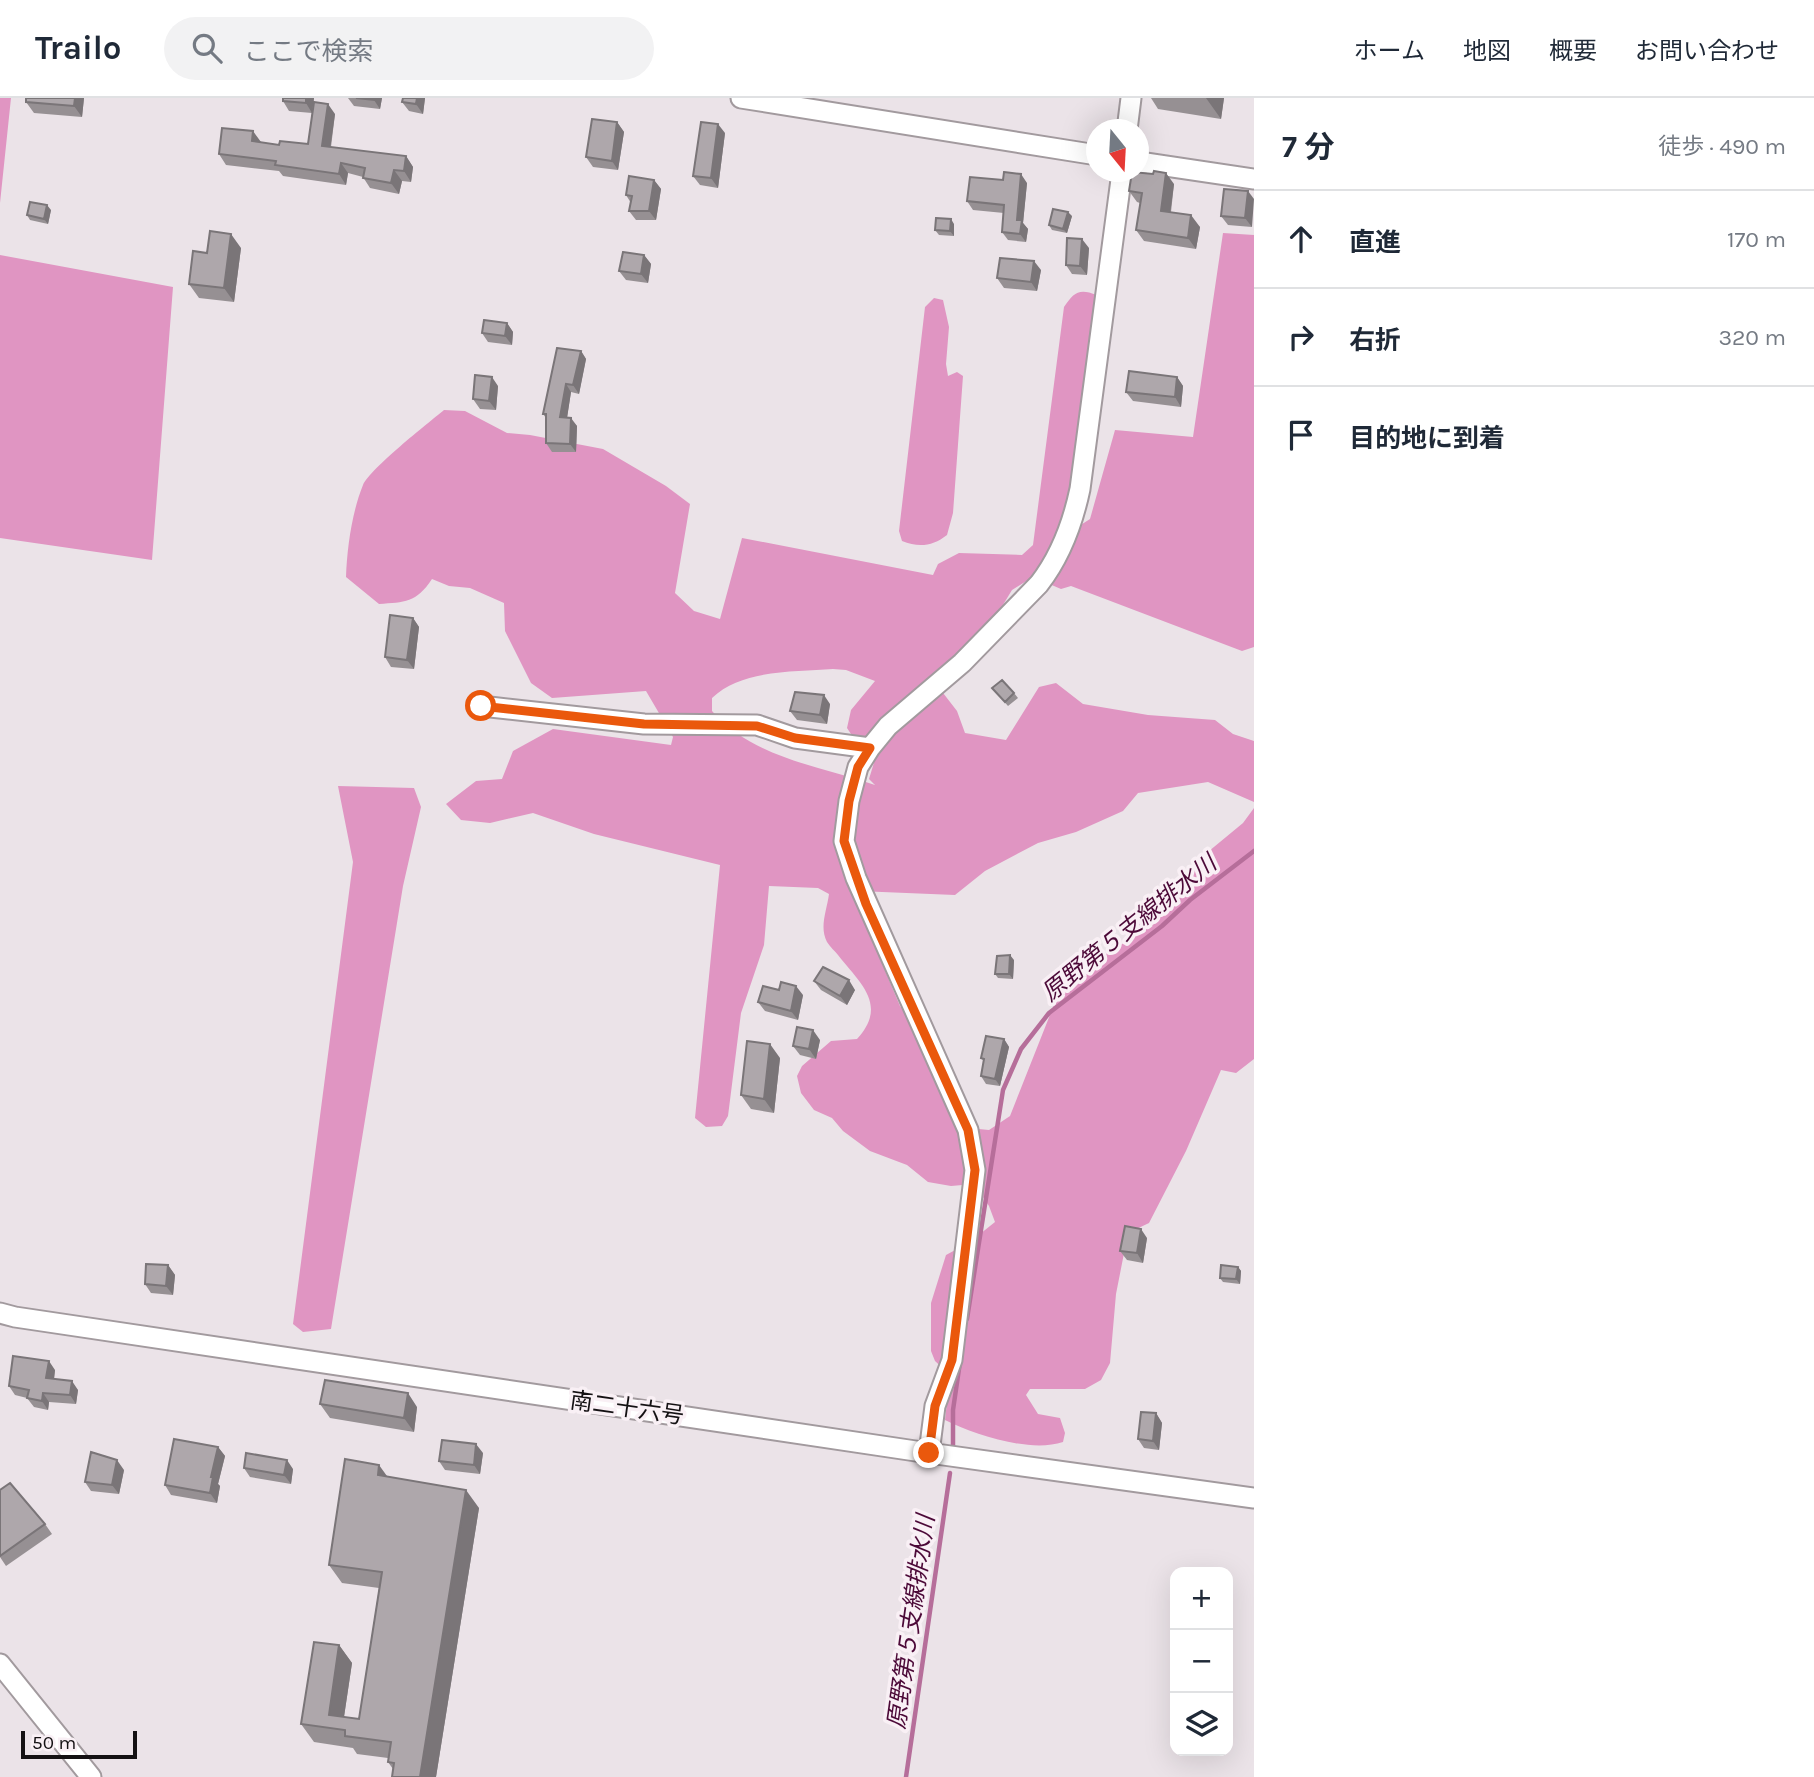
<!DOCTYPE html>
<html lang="ja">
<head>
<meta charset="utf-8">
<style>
  :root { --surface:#fff; --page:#f2f2f3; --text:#1f2937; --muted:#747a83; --line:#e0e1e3 }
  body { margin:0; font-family:Karla,"Noto Sans JP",sans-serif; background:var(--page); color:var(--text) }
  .controls { position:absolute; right:21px; bottom:21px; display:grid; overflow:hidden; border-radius:14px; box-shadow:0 7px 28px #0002 }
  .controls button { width:63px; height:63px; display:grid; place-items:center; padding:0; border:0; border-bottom:2px solid var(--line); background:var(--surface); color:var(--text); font:35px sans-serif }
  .compass { position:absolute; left:1086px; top:21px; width:63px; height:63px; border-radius:50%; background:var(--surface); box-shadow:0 7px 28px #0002; rotate:162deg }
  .scale { position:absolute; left:21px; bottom:18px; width:116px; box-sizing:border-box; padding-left:7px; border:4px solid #141113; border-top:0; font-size:19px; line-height:24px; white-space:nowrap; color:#141113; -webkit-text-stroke:5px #f9f0f5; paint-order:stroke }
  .stop { position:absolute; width:21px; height:21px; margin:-16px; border:5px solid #ea580c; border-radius:50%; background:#fff }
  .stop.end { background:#ea580c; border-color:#fff; box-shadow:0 2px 7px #0008 }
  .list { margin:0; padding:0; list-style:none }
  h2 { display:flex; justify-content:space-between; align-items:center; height:91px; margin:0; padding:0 28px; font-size:30px }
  h2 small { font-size:23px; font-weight:400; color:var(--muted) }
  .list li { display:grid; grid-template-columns:46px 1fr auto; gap:21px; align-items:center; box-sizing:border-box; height:98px; padding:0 28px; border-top:2px solid var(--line) }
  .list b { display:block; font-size:26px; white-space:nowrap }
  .list em { font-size:23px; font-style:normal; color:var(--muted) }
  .icon { flex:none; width:38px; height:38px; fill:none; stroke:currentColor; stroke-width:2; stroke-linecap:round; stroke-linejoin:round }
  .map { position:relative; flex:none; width:1254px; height:1679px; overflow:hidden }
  header { display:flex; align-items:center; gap:42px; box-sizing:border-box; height:98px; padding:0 35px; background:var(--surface); border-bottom:2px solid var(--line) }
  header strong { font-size:33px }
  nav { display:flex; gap:38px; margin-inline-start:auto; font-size:24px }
  .search { width:490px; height:63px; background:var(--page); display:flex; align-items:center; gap:18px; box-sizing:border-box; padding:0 24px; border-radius:38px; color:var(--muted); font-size:26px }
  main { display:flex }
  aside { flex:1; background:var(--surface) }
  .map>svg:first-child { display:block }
  .forest { fill:#e095c2; fill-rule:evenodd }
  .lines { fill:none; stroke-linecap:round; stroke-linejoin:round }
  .stream { stroke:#b66e9a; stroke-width:4.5 }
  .minor-casing { stroke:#a29a9e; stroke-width:23 }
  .minor { stroke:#fff; stroke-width:19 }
  .wall { fill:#969093 }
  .shaded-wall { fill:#7a7578 }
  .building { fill:#aea7ab; stroke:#7a7578; stroke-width:2 }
  .route { stroke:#ea580c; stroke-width:9 }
  .labels { text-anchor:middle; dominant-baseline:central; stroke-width:7; stroke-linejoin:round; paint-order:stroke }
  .street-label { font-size:23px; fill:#141113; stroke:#f9f0f5 }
  .water-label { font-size:24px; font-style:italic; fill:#4c0938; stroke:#f9f0f5 }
</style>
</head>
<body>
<header>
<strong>Trailo</strong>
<div class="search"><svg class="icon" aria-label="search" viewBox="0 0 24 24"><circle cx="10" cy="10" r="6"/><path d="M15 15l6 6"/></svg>ここで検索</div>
<nav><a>ホーム</a><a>地図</a><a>概要</a><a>お問い合わせ</a></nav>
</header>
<main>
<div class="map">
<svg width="1254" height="1679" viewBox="0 0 1254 1679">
  <rect width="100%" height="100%" fill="#ebe3e8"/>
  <path class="forest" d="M0 0H11L0 105Z
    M1223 135 1254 137V549L1242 553 1071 488 1061 491 1033 479 1012 492 989 530 933 582 957 613 965 635 1006 642 1039 589 1056 585 1083 606 1148 617 1215 622 1233 636 1254 643V704L1208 684 1138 695 1123 713 1076 734 1038 745 985 773 955 797 858 793 862 816 878 856 900 908 914 926 958 1029 989 1032 1010 1018 1063 884 1103 856 1124 845 1180 777 1243 725 1254 710V961L1236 975 1221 972 1186 1053 1149 1125 1128 1135 1116 1196 1110 1265 1101 1282 1085 1291H1030L1026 1297 1038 1316 1060 1320 1065 1335 1063 1344C1030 1355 975 1337 945 1322L950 1277 935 1263 931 1253V1205L946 1157 970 1144 995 1124 989 1108 974 1086 951 1088 928 1084 907 1067 870 1053 843 1033 832 1020 814 1012 801 995 797 978 802 968 831 943 857 941C888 907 861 886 838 857 835 853 830 849 827 844 819 829 827 812 829 796L818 790 769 788 764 847 741 915 728 1018 722 1028 706 1029 695 1020 720 767 594 736 533 715 490 725 461 722 446 706 476 683 502 681 513 653 553 631 671 647 673 639 646 593 552 600 531 585 505 533 504 505 470 490 449 488 432 481C416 505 405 504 379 506L346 479C347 450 352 414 363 387 371 370 427 326 444 312L465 313 507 335 530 337 603 351 666 388 690 406 675 495 694 513 720 521 742 440 933 477 938 466 959 455 1022 457 1033 447 1064 209C1074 194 1079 190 1097 197L1112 227 1110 246 1081 335 1076 430 1090 421 1115 332 1193 339ZM833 571 846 572 875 583 851 612 847 630 853 639 862 641 876 658 869 681 875 687C817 667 755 661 712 613V600C742 571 795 574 833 571Z
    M0 157 173 189 152 462 0 440Z
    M934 200 943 202 949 229 946 266 948 278 957 274 963 278 953 415 947 437C933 448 919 450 902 443L899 433 925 209Z
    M338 688 414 690 421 709 403 788 331 1231 303 1234 293 1226 353 764Z"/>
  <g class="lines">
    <path class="stream" d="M967 1221 1003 992 1021 951 1049 915 1162 828 1190 802 1254 753
      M953 1348V1312L960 1264
      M906 1679 950 1375"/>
    <g class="minor-casing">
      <path id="minor" d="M741 0 1097 57
        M1127 32 1131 0
        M1139 64 1254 81
        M481 608 644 626 757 627 795 640 870 650
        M0 1215 15 1219 929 1355 1254 1400
        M929 1355 935 1308 952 1262 975 1072 968 1032 856 780 844 743 849 703 858 669 870 650 888 628 962 565 1039 486C1060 459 1073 424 1080 391L1122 74
        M0 1566 91 1679"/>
    </g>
    <use href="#minor" class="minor"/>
  </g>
  <path class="wall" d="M84 0 82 19 34 15 26 4Z
    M314 0 312 14 335 16 331 49 406 58 413 69 411 84 402 83 399 96 370 90 363 79 348 75 346 87 283 78 279 73 226 67 219 56 261 44 279 47 308 46 312 15 289 13 283 3Z
    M348 0H382L380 11 354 8Z
    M403 0H425L423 16 409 13 402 4Z
    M1151 0H1224L1221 21 1158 11Z
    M617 24 624 34 618 72 593 69 586 59Z
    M725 35 718 90 700 87 693 78Z
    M654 82 661 91 656 122H636L629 113 631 105 626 97Z
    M1027 85 1023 125 1028 131 1026 144 1008 142 1002 134 1004 115 973 112 967 103Z
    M1174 86 1171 114 1200 129 1196 151 1144 143 1136 132 1140 105 1137 104 1129 93Z
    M1248 93 1252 129 1228 127 1221 118Z
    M51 112 48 126 30 122 27 117Z
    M1072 118 1067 135 1052 132 1049 127Z
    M954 126V138L939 137 935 132Z
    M241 150 234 204 199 200 189 186 207 155Z
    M1089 150 1087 177 1072 176 1066 167Z
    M644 157 651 166 648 185 626 182 619 173Z
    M1041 172 1037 193 1004 190 997 180Z
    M507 225 513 234 512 247 488 244 482 235Z
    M581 253 586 261 579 296 571 294 567 319 577 328 576 354H552L546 345V320L543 316Z
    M1177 279 1183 288 1181 309 1133 303 1126 294Z
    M498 288 496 312 480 311 473 301Z
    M413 520 419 529 414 571 391 569 385 559Z
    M992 590 1014 595 1018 600 1008 608Z
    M830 606 827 626 797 622 790 613Z
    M1014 862 1013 881 998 880 995 876Z
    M814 883 855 892 847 907 821 892Z
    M803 897 798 922 765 913 758 904Z
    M1004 941 1009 949 1000 988 986 986 981 978 984 963 981 960Z
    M820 942 816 961 800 957 793 948Z
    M780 960 774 1015 751 1011 741 997Z
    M1147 1140 1143 1165 1127 1162 1120 1153Z
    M168 1167 175 1177 173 1197 151 1195 145 1186Z
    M1238 1169 1241 1173 1240 1186 1223 1184 1220 1180Z
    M55 1272 54 1281 78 1292 76 1306 49 1304 48 1312 34 1309 27 1300 15 1297 9 1288Z
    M320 1306 417 1309 414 1334 330 1320Z
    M1156 1315 1162 1325 1159 1352 1144 1350 1138 1341Z
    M218 1349 225 1358 218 1386 220 1388 217 1405 171 1397 165 1387Z
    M483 1355 480 1376 445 1372 439 1363Z
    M244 1370 293 1371 291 1386 250 1379Z
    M124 1372 119 1396 91 1393 85 1384Z
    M388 1379 479 1410 436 1679H392L393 1671 388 1664V1660L357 1656 353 1650 314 1644 301 1626 339 1547 352 1565 344 1619 359 1621 379 1490 342 1485 329 1467Z
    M0 1392 45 1426 52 1436 6 1468 0 1459Z"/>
  <path class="shaded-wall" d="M75 0H84L82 19 74 8Z
    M306 0H314L312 15 306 5Z
    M374 0H382L380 11 374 2Z
    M417 0H425L423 16 416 6Z
    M1206 0H1224L1221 21Z
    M328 6 335 16 329 59 322 48Z
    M617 24 624 34 618 72 612 63Z
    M718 26 725 35 718 90 711 80Z
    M253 33 261 44 259 54 252 43Z
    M406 58 413 69 411 84 404 73Z
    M341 65 348 75 346 87 339 76Z
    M394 72 402 83 399 96 391 85Z
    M1166 75 1174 86 1169 124 1161 113Z
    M1021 76 1027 85 1023 125 1028 131 1026 144 1020 136 1017 122Z
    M654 82 661 91 656 122 649 113Z
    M1248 93 1254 101 1252 129 1245 120Z
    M47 107 51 112 48 126 44 121Z
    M1068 114 1072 118 1067 135 1063 131Z
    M1191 117 1200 129 1196 151 1188 140Z
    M951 121 954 126V138L950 133Z
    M231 136 241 150 234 204 224 190Z
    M1082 141 1089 150 1087 177 1080 168Z
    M644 157 651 166 648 185 641 176Z
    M1034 163 1041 172 1037 193 1031 184Z
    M507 225 513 234 512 247 505 238Z
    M581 253 586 261 579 296 573 287Z
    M492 279 498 288 496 312 489 303Z
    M1177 279 1183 288 1181 309 1175 299Z
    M566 286 571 294 566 327 560 319Z
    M571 320 577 328 576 354 570 346Z
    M413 520 419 529 414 571 407 562Z
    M824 597 830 606 827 626 820 617Z
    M1010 857 1014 862 1013 881 1009 876Z
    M849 882 855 892 847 907 840 898Z
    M796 888 803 897 798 922 791 913Z
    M813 932 820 942 816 961 809 951Z
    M1004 941 1009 949 1000 988 995 981Z
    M770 946 780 960 774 1015 764 1001Z
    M1141 1131 1147 1140 1143 1165 1137 1155Z
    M168 1167 175 1177 173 1197 166 1188Z
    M1238 1169 1241 1173 1240 1186 1236 1181Z
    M49 1263 55 1272 53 1289 46 1280Z
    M72 1283 78 1292 76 1306 70 1297Z
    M43 1295 49 1304 48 1312 42 1303Z
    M408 1295 417 1309 414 1334 404 1320Z
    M1156 1315 1162 1325 1159 1352 1153 1343Z
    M476 1346 483 1355 480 1376 474 1367Z
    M218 1349 225 1358 218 1386 220 1388 217 1405 210 1395 211 1379Z
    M117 1362 124 1372 119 1396 112 1387Z
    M287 1362 293 1371 291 1386 284 1377Z
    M379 1367 392 1385 378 1377Z
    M466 1392 479 1410 436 1679H420Z
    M339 1547 352 1565 342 1632 329 1617Z"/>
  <path class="building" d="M26 0H75L74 8 26 4Z
    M283 0H306V5L283 3Z
    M356 0H374V2Z
    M403 0H417L416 6 402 4Z
    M314 4 328 6 322 48 406 58 404 73 394 72 391 85 363 80 365 70 341 65 339 76 275 67 276 63 219 56 222 30 253 33 252 43 279 47 280 43 308 46Z
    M592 21 617 24 612 63 586 59Z
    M701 24 718 26 711 80 693 78Z
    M1154 73 1166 75 1161 113 1191 117 1188 140 1136 132 1142 95 1129 93 1132 74 1153 76Z
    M1004 74 1021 76 1017 122H1022L1020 136 1002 134 1004 107 967 103 970 79 1003 82Z
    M629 78 654 82 649 113H629L632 98 626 97Z
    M1224 91 1248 93 1245 120 1221 118Z
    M30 104 47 107 44 121 27 117Z
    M1053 111 1068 114 1063 131 1049 127Z
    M936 120 951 121 950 133 935 132Z
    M210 133 231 136 224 190 189 186 193 153 207 155Z
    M1067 140 1082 141 1080 168 1066 167Z
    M623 154 644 157 641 176 619 173Z
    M1000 160 1034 163 1031 184 997 180Z
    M484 222 507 225 505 238 482 235Z
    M557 250 581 253 573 287 566 286 560 319 571 320 570 346 546 345V316H543Z
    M1129 273 1177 279 1175 299 1126 294Z
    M475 277 492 279 489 303 473 301Z
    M390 517 413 520 407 562 385 559Z
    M1002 582 1014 595 1005 604 992 590Z
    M795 594 824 597 820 617 790 613Z
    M1010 857 1009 876H995L997 858Z
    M823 869 849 882 840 898 814 883Z
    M781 884 796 888 791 913 758 904 763 888 779 892Z
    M797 929 813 932 809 951 793 948Z
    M986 938 1004 941 995 981 981 978 984 961 981 960Z
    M747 943 770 946 764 1001 741 997Z
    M1125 1128 1141 1131 1137 1155 1120 1153Z
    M146 1166 168 1167 166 1188 145 1186Z
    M1221 1167 1238 1169 1236 1181 1220 1180Z
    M13 1258 49 1263 46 1280 72 1283 70 1297 43 1295 42 1303 27 1300 29 1292 9 1288Z
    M325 1282 408 1295 404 1320 320 1306Z
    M1141 1314 1156 1315 1153 1343 1138 1341Z
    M174 1341 218 1349 211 1379H213L210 1395 165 1387Z
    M442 1342 476 1346 474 1367 439 1363Z
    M91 1354 117 1362 112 1387 85 1384Z
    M246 1355 287 1362 284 1377 244 1370Z
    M345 1361 379 1367 378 1377 466 1392 420 1679H392L394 1665 388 1664 391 1644 345 1638V1632L301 1626 314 1544 339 1547 329 1617 359 1621 382 1474 329 1467Z
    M10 1385 45 1426 0 1458V1392Z"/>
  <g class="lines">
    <path class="route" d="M481 608 644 626 757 628 795 640 870 650 858 669 849 703 844 743 866 806 968 1032 975 1072 952 1262 935 1308 929 1355"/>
  </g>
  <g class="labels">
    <g class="street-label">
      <text transform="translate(627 1310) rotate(8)">南二十六号</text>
    </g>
    <g class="water-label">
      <text transform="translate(1129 830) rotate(-39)">原野第５支線排水川</text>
      <text transform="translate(911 1524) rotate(-82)">原野第５支線排水川</text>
    </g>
  </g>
</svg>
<div class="controls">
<button>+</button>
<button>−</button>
<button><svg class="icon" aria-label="layers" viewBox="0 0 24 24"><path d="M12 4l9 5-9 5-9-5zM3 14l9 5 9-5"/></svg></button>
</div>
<svg class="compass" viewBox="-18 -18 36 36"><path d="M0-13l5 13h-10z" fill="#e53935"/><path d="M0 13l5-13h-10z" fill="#747a83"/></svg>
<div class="scale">50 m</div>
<div class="stop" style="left:481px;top:608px"></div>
<div class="stop end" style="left:929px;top:1355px"></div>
</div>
<aside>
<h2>7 分<small>徒歩 · 490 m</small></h2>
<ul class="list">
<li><svg class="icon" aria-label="ahead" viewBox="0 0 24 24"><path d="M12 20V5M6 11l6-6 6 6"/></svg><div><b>直進</b></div><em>170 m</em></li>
<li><svg class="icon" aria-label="right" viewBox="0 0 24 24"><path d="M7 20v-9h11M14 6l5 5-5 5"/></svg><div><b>右折</b></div><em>320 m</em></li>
<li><svg class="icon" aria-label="arrive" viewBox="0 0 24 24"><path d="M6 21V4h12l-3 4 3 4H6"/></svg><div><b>目的地に到着</b></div></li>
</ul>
</aside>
</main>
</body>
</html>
